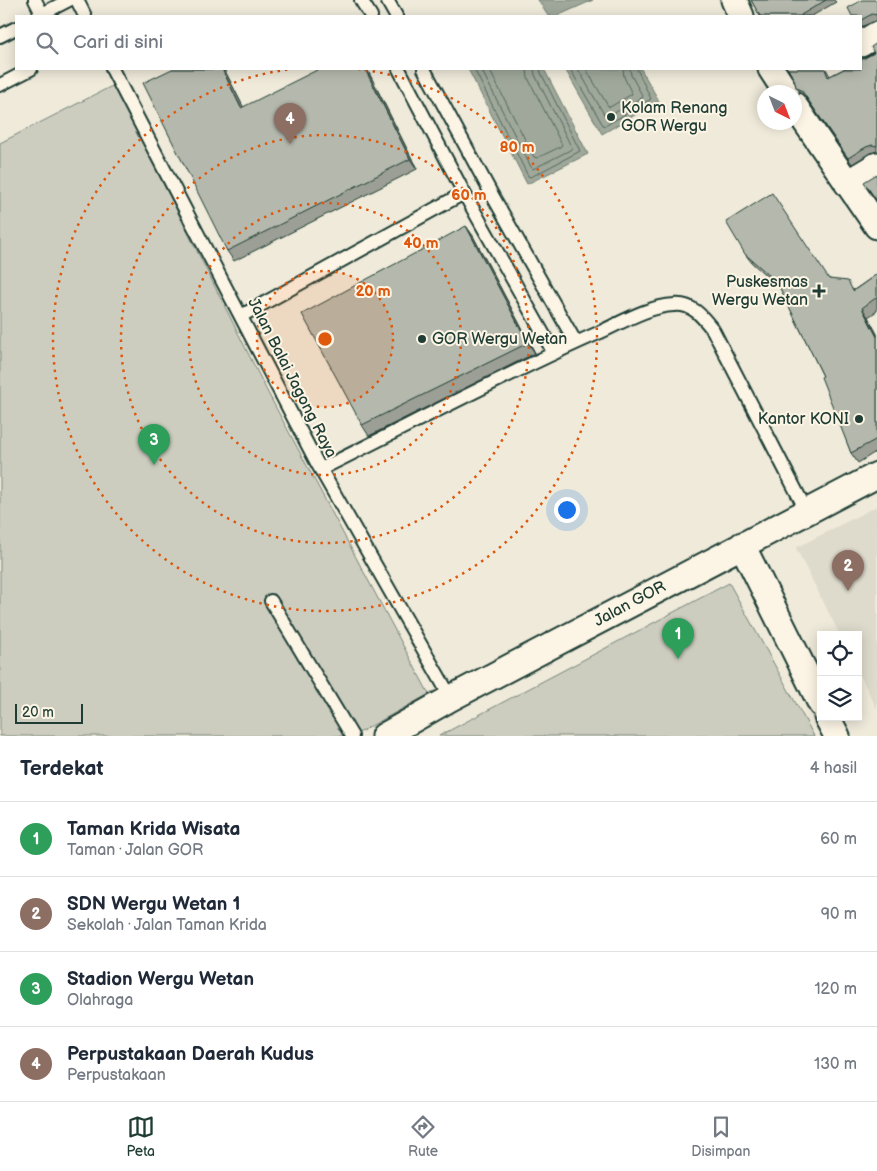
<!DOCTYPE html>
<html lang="id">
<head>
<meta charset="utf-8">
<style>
  :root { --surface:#fff; --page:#f6f6f7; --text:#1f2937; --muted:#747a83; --line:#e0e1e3; --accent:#1f3d34 }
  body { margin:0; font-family:"Balsamiq Sans",sans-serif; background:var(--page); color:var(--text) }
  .controls { position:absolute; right:15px; bottom:15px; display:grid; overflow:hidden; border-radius:0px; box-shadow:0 2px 12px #0003 }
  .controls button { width:45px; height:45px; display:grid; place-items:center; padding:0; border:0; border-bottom:1px solid var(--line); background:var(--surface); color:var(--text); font:25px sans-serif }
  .compass { position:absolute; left:757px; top:85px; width:45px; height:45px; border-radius:50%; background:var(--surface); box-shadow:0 2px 12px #0003; rotate:138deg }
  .scale { position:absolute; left:15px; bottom:12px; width:68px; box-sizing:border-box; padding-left:5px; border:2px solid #1f3d34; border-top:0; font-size:14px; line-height:18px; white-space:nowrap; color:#1f3d34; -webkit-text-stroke:4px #fcf5e5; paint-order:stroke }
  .you { position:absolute; left:566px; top:509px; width:18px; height:18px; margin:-12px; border:4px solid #fff; border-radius:50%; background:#1a73e8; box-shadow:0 0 0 8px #1a73e833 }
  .badge { display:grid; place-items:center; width:32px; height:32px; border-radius:50%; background:var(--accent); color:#fff; font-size:16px; font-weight:700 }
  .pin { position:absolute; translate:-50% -41px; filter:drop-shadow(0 1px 2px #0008) }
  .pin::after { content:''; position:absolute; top:26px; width:18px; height:15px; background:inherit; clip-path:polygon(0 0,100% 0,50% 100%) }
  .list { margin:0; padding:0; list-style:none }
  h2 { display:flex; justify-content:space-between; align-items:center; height:65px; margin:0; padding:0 20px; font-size:21px }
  h2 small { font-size:16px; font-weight:400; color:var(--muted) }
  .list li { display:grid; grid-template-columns:32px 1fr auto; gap:15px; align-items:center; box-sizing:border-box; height:75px; padding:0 20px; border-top:1px solid var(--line) }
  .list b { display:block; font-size:19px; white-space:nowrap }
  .list p { margin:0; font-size:16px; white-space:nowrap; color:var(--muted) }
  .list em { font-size:16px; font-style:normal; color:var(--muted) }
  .icon { flex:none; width:28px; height:28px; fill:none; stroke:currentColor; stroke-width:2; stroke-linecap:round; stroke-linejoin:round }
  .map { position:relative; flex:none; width:877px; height:736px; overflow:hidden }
  .search { position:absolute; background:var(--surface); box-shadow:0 2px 12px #0003; left:15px; right:15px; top:15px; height:55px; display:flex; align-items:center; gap:12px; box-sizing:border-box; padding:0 18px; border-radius:0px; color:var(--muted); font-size:19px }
  .sheet { height:365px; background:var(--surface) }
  nav { display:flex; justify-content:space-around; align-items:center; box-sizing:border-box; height:70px; border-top:1px solid var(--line); background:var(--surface); font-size:14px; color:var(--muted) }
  nav a { display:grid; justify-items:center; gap:2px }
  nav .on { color:var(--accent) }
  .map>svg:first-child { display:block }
  .built { fill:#dedbcc }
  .green { fill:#cccdbf; stroke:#76857a }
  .water { fill:#9fa89a; stroke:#6c7d71 }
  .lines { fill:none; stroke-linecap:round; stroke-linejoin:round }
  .shore { stroke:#52685d; stroke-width:1 }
  .service-casing { stroke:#1f3d34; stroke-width:16 }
  .minor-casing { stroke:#1f3d34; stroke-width:29 }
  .service { stroke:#fcf5e5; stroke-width:12 }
  .minor { stroke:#fcf5e5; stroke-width:25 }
  .wall { fill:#9c9f95; stroke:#1f3d34 }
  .shaded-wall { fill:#7f8279; stroke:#1f3d34 }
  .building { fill:#b5b9ad; stroke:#1f3d34 }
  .ring { fill:none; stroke:#de580e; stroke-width:2.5; stroke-dasharray:2.5 5 }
  .poi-dot { fill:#1f3d34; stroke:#fcf5e5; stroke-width:2 }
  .labels { text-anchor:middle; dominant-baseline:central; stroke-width:4; stroke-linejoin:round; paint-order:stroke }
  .poi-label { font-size:16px; fill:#1f3d34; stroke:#fcf5e5; text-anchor:start }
  .street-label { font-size:16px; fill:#1f3d34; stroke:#fcf5e5 }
  .centre { fill:#de580e; stroke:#fcf5e5; stroke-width:2.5 }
  .ring-label { font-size:15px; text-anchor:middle; font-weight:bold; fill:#de580e; stroke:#fcf5e5; stroke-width:4; stroke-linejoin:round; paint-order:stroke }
</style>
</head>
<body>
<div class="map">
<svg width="877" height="736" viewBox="0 0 877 736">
  <rect width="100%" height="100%" fill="#efeada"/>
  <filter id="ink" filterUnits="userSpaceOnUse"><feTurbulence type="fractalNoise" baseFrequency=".02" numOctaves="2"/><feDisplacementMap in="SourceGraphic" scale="10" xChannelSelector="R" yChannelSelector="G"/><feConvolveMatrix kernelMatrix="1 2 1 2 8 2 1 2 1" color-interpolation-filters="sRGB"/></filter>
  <g filter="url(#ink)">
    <path class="built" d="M877 506V709L858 671V635H840L796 548Z"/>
    <path class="green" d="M114 85 267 391 429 694 353 736H0V143Z
      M729 583 814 736H439Z"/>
    <path class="water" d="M538 0H593L557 16H548Z
      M468 69H544L588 154 527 184Z
      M565 69H641L659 101 602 134Z"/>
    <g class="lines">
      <path class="shore" d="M474 69 528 176 531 177 580 151 541 73 540 69
        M481 69 531 167 533 169 570 150 572 148 535 75 534 69
        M489 69 534 157 537 158 560 147 562 145 528 78 527 69
        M570 69 603 125 605 126 651 99 637 69
        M578 69 605 116 607 117 643 97 631 75 630 69
        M586 69 608 106 610 107 632 94 624 77 623 69"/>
      <g class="service-casing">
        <path id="service" d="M35 0 43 16
          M77 0 85 16
          M361 0 371 16
          M387 0 396 16
          M38 16 69 0
          M0 36 16 28
          M112 69 317 463 451 698
          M399 69 464 193 554 353
          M424 69 491 193 576 343
          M0 85 31 69
          M241 316 464 193
          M321 469C412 424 503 375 596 334 619 324 648 306 674 305 692 303 702 316 713 330L807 512
          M271 601 352 736"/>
      </g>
      <g class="minor-casing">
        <path id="minor" d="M734 0 741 16
          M861 44 877 34
          M771 69 786 92
          M794 105 877 226
          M847 183 877 165
          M742 545 821 704
          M827 717 837 736
          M384 736 451 698 877 475"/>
      </g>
      <use href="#service" class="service"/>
      <use href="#minor" class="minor"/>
    </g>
    <path class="wall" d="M751 0H834L836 2 812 16H760Z
      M877 0V20L861 27V16Z
      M877 43V151L870 153 852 164 806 97 800 92 796 87 794 79 788 69H826L830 76 874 53Z
      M172 69H224L243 107 367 69 417 169 234 261 227 251Z
      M466 226 473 236 535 353 369 436 362 425Z
      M745 254 830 279 854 290 877 274V311L868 317 877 334V451L858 463 851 453 823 376 780 288 752 263Z"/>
    <path class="shaded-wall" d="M222 69H224L249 118 241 108Z
      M365 69H367L417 169 410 159Z
      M466 226 473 236 535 353 528 343Z
      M862 308 868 317 877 334V337Z"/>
    <path class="building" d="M751 0H826L801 15 802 16H760Z
      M862 0H877V15L872 14 861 20V16H852L848 8Z
      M877 43V146L872 145 866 147 848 158 802 91 796 87 794 79 788 69H825L828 77 844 69H861V60L874 53 871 47Z
      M172 69H222L241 108 319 69H365L410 159 227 251 143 83Z
      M877 174V201L864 182Z
      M772 193 829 279 848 281 853 291 877 274V297L862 308 877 337V439L851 453 821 377 823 376 777 282 745 254 726 222Z
      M466 226 528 343 362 425 302 314Z"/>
  </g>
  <circle cx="325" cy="339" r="68" fill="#de580e" fill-opacity=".12"/>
  <g class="ring">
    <circle cx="325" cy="339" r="68"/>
    <circle cx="325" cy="339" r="136"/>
    <circle cx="325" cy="339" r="204"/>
    <path d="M358 69A272 272 0 1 1 292 69"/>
  </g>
  <g class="poi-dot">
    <circle cx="611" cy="117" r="5"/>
    <path d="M816.5 283.5h5v5h5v5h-5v5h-5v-5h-5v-5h5z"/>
    <circle cx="422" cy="339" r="5"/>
    <circle cx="859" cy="419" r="5"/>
  </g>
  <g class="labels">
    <g class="poi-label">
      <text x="621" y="108">Kolam Renang<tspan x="621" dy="18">GOR Wergu</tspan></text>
      <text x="808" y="282" text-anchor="end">Puskesmas<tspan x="808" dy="18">Wergu Wetan</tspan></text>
      <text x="432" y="339">GOR Wergu Wetan</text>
      <text x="849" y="419" text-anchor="end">Kantor KONI</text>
    </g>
    <g class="street-label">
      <text transform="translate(292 378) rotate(63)">Jalan Balai Jagong Raya</text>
      <text transform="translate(630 604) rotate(-28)">Jalan GOR</text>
    </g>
  </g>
  <circle cx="325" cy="339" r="8" class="centre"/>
  <g class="ring-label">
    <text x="517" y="152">80 m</text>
    <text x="469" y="200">60 m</text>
    <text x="421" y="248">40 m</text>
    <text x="373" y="296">20 m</text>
  </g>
</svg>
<div class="controls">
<button><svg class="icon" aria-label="locate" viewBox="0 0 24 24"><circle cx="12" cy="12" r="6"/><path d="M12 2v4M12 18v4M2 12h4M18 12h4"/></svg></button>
<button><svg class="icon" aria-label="layers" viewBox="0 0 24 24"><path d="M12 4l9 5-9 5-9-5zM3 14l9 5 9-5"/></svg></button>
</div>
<svg class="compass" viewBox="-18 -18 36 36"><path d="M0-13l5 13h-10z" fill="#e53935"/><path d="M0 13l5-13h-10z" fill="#747a83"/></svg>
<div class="scale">20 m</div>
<div class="you"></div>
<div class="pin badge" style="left:678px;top:659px;background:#2e9e5b">1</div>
<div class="pin badge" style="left:848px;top:591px;background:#8d6e63">2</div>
<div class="pin badge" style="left:154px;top:465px;background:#2e9e5b">3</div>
<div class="pin badge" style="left:290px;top:144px;background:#8d6e63">4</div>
<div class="search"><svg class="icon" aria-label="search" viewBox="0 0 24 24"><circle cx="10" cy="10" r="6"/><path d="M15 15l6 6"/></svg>Cari di sini</div>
</div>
<section class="sheet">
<h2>Terdekat<small>4 hasil</small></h2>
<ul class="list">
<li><span class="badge" style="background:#2e9e5b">1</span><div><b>Taman Krida Wisata</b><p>Taman · Jalan GOR</p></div><em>60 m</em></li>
<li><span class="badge" style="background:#8d6e63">2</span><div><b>SDN Wergu Wetan 1</b><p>Sekolah · Jalan Taman Krida</p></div><em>90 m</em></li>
<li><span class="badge" style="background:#2e9e5b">3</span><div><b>Stadion Wergu Wetan</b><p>Olahraga</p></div><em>120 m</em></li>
<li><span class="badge" style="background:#8d6e63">4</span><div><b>Perpustakaan Daerah Kudus</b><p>Perpustakaan</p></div><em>130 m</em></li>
</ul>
</section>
<nav>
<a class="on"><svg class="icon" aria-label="map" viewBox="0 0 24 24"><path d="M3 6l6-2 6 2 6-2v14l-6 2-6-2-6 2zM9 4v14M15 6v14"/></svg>Peta</a>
<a><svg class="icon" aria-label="directions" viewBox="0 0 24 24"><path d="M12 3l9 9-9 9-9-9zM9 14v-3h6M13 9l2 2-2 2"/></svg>Rute</a>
<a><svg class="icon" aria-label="saved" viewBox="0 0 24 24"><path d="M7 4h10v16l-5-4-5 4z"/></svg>Disimpan</a>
</nav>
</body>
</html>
